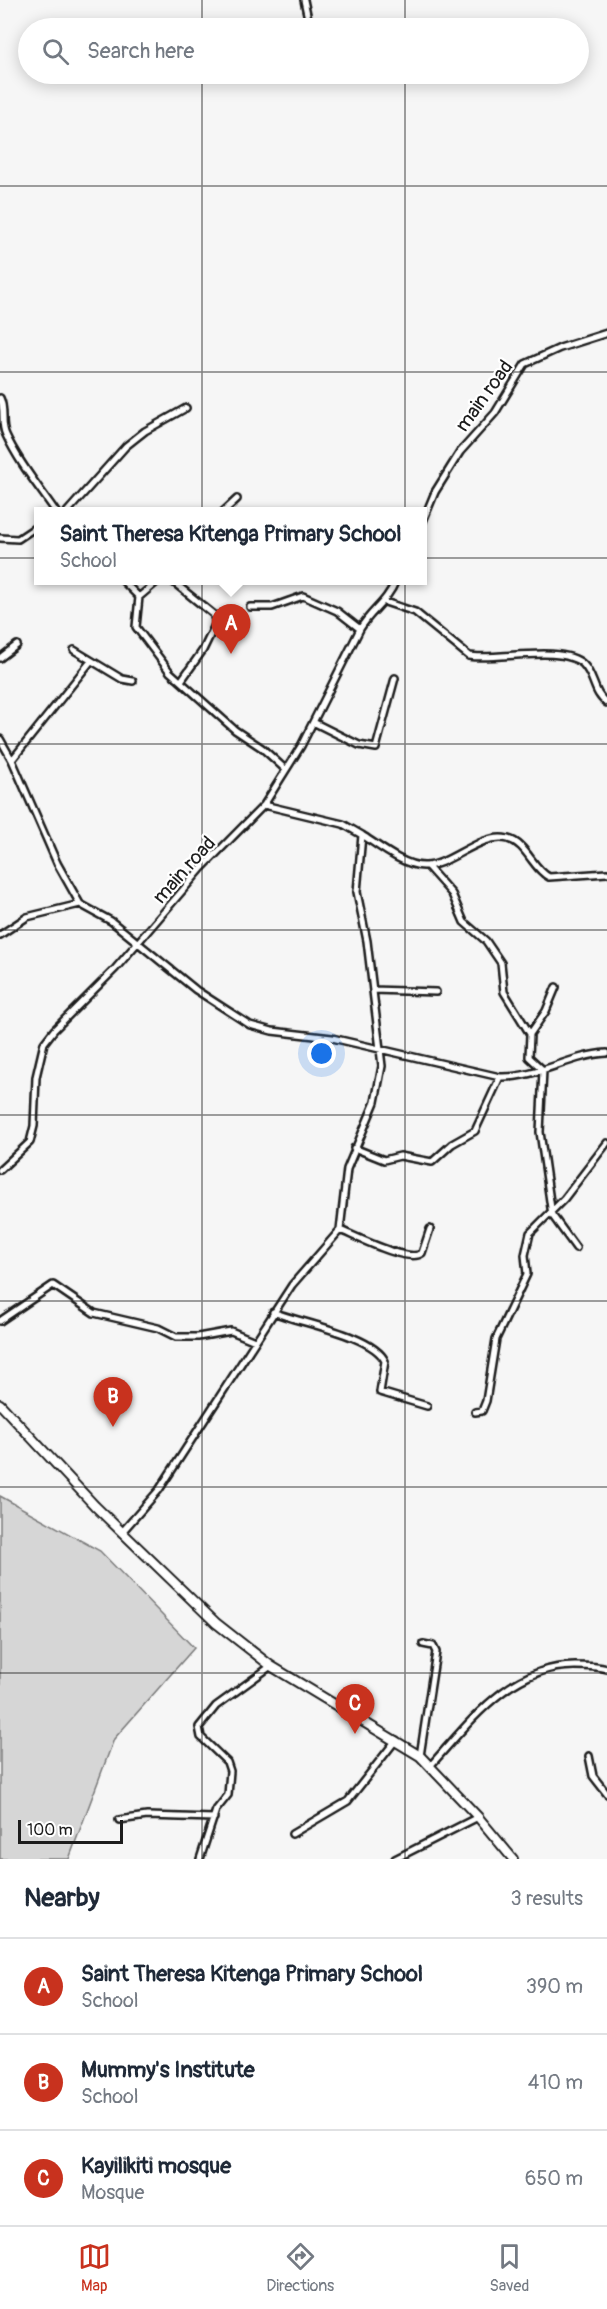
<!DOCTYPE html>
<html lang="en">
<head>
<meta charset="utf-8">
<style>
  :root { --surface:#fff; --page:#f6f6f7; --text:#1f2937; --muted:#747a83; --line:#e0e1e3; --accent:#c8321e }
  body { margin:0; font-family:Pangolin,sans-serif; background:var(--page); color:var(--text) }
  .scale { position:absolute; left:18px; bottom:15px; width:105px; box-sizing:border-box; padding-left:6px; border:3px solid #1c1c1c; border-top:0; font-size:16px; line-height:21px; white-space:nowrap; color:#1c1c1c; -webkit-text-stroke:4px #fff; paint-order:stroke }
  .you { position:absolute; left:322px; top:1054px; width:21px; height:21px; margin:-15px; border:4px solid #fff; border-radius:50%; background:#1a73e8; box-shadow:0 0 0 9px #1a73e833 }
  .badge { display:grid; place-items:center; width:39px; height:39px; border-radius:50%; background:var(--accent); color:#fff; font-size:20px; font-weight:700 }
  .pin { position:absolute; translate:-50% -50px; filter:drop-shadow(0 2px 3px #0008) }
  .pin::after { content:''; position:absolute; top:32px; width:21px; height:18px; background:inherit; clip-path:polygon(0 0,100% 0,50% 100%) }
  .popup { position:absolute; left:34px; top:507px; width:393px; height:78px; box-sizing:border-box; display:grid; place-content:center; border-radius:0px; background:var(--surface); filter:drop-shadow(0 2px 4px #0005); font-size:20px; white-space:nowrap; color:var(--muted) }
  .popup b { font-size:22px; color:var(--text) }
  .popup::after { content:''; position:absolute; left:50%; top:100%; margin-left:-12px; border:12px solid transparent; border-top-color:var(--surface) }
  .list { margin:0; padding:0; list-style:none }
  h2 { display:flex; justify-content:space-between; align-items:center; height:78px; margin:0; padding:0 24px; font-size:26px }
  h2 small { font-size:20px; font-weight:400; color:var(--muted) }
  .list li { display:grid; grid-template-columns:39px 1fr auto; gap:18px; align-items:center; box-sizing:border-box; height:96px; padding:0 24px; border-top:2px solid var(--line) }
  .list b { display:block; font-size:22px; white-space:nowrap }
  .list p { margin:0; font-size:20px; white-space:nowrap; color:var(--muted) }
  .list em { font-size:20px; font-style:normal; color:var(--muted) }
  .icon { flex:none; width:33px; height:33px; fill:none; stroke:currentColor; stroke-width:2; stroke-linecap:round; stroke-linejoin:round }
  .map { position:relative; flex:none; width:607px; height:1859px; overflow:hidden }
  .search { position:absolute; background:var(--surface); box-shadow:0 3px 15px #0003; left:18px; right:18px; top:18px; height:66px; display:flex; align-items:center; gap:15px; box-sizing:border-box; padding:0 21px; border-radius:33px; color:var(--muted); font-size:22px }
  .sheet { height:366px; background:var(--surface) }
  nav { display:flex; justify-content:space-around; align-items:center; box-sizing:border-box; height:84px; border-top:2px solid var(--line); background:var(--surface); font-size:16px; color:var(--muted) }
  nav a { display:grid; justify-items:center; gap:3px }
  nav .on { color:var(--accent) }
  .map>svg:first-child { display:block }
  .green { fill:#d6d6d6; stroke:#797979; stroke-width:1.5 }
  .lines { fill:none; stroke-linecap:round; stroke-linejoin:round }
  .minor-casing { stroke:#1c1c1c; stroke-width:10 }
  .secondary-casing { stroke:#1c1c1c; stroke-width:12 }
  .minor { stroke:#fff; stroke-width:5 }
  .secondary { stroke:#fff; stroke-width:8 }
  .grid { fill:none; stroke:#1c1c1c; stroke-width:1.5; stroke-opacity:0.55 }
  .labels { text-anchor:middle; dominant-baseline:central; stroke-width:4.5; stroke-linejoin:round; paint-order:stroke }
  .street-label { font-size:20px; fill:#1c1c1c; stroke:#fff }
</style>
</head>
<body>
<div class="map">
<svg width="607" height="1859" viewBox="0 0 607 1859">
  <rect width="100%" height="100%" fill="#f6f6f6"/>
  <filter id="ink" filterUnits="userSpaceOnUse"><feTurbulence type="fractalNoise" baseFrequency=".0167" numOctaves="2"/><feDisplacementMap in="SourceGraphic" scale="12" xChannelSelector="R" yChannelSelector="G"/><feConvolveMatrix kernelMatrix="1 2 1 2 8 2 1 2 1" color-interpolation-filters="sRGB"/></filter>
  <g filter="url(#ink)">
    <path class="green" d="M0 1496 100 1551 194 1648 114 1739 69 1859H0Z"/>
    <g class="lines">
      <g class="minor-casing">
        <path id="minor" d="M304 0 310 28
          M0 398C6 410 0 423 6 435 19 463 39 487 56 512
          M67 512 126 446 145 431 186 408
          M223 512 237 499
          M423 521 435 492 460 452 495 413 525 364 560 348 607 333
          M0 538 18 539 39 525
          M122 580 139 597
          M159 580 139 597 136 627 170 672 235 730 262 748 285 769
          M171 580 213 614 216 623 203 650 181 681
          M385 602 415 612 469 656C496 661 562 644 583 664 595 676 593 694 607 703
          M250 607H272L303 596 337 611 360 629
          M74 650 122 679 133 681
          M0 658 17 645
          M313 722 359 745 376 748 395 678
          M0 739 12 760 57 863 80 904
          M12 760 91 661
          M362 835C379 846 404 866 424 866 449 867 480 832 508 839 526 843 533 869 549 877L607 873
          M427 866 452 894 464 922 486 941 501 963 504 992 530 1034 529 1057 543 1070 540 1132 552 1215 576 1248
          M0 935 27 917 80 904 111 921 196 990 250 1025 272 1031 332 1038 500 1077C538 1078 570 1055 607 1053
          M373 990 436 992
          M530 1034 546 1011 556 987
          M354 1148 384 1160 400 1156 432 1162 452 1144 475 1131 500 1077
          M0 1170 30 1142 34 1126 36 1077 44 1043 54 1030 115 969 201 869 264 805 301 746 360 629C372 609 386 604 396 580
          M340 1230C355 1236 409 1264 422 1253L430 1229
          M273 1312C300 1323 373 1335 385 1361L380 1392 427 1406
          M0 1321 53 1285 94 1313 158 1328 176 1337H198L231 1331 255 1341
          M475 1412 482 1411 486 1401 496 1339 527 1274 525 1255 530 1233 564 1199 607 1143
          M122 1532 159 1490 292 1285 340 1230 347 1169 375 1102 382 1066 367 941 357 892 362 835 343 824 264 805
          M420 1756 436 1652 433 1646 423 1644
          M589 1756 593 1776 607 1794
          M431 1765C470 1722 510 1666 575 1666 586 1666 597 1666 607 1669
          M119 1820 147 1816 214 1818
          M292 1834 348 1801 396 1740
          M200 1859 216 1810 228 1795 230 1771 227 1762 201 1737 199 1727 216 1706 271 1666
          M395 1859 478 1817"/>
      </g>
      <g class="secondary-casing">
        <path id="secondary" d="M0 1404 95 1506 216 1623 271 1666 420 1756 478 1817 513 1859"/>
      </g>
      <use href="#minor" class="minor"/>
      <use href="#secondary" class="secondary"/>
    </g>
  </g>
  <path class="grid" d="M202 0V28M405 0V28M202 74V1859M405 74V1859M0 186H607M0 372H607M0 558H607M0 744H607M0 930H607M0 1115H607M0 1301H607M0 1487H607M0 1673H607"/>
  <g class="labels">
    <g class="street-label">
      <text transform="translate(484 396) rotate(-54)">main road</text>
      <text transform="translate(184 870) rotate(-48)">main road</text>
    </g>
  </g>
</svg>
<div class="scale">100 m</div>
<div class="you"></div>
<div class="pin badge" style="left:231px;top:654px">A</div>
<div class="popup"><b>Saint Theresa Kitenga Primary School</b>School</div>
<div class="pin badge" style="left:113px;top:1427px">B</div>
<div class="pin badge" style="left:355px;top:1734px">C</div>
<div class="search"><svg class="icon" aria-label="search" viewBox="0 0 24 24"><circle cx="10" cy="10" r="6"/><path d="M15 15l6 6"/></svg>Search here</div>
</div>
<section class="sheet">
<h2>Nearby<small>3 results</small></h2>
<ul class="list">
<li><span class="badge">A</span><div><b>Saint Theresa Kitenga Primary School</b><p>School</p></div><em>390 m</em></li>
<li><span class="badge">B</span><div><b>Mummy's Institute</b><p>School</p></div><em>410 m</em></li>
<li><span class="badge">C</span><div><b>Kayilikiti mosque</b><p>Mosque</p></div><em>650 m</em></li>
</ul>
</section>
<nav>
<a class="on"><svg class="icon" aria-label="map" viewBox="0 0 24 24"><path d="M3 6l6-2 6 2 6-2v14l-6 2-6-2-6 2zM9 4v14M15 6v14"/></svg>Map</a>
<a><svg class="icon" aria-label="directions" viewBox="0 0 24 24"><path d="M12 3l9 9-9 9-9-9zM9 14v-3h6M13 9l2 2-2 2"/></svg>Directions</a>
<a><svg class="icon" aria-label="saved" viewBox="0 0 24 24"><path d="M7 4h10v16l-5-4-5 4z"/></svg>Saved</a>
</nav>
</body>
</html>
